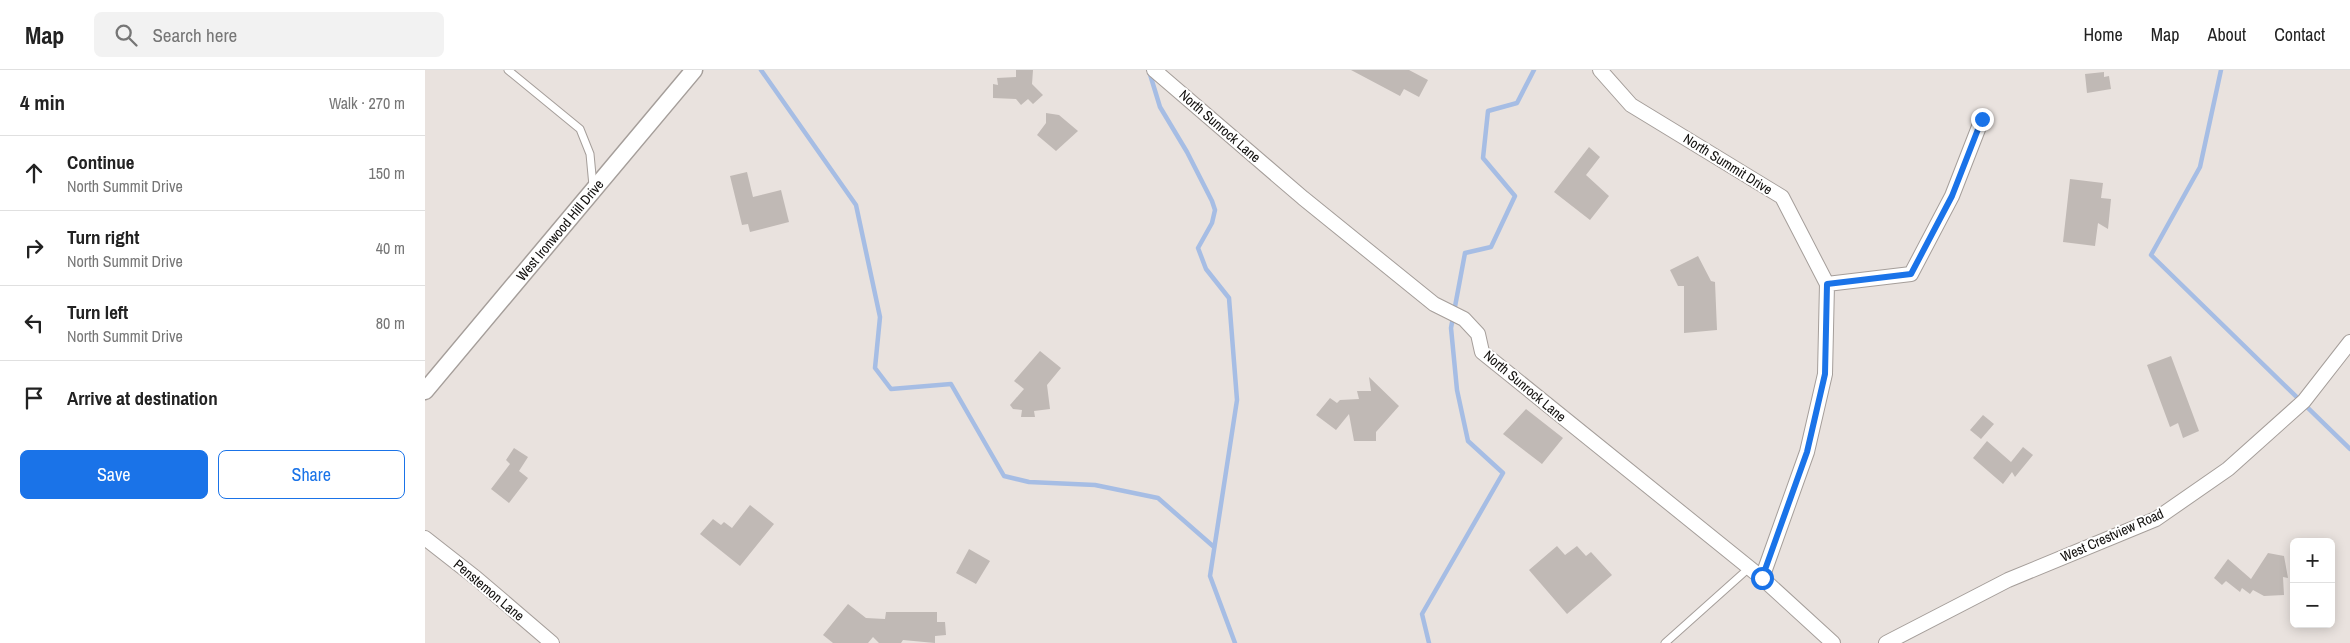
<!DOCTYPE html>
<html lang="en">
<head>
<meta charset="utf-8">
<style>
  :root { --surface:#fff; --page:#f2f2f2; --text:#222; --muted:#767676; --line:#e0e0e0; --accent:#1a73e8 }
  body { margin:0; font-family:"Archivo Narrow",sans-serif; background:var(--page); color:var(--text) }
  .controls { position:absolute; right:15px; bottom:15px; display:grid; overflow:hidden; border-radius:8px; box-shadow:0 2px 12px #0003 }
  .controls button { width:45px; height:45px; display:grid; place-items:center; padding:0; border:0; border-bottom:1px solid var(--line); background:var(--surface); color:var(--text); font:25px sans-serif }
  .stop { position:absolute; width:15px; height:15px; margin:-11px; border:4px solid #1a73e8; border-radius:50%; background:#fff }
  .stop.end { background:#1a73e8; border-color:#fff; box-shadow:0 1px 5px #0008 }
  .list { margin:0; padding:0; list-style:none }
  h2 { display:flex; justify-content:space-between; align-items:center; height:65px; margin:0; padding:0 20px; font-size:21px }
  h2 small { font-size:16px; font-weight:400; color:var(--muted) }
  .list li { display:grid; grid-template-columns:32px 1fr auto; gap:15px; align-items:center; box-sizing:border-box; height:75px; padding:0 20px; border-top:1px solid var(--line) }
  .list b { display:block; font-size:19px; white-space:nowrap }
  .list p { margin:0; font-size:16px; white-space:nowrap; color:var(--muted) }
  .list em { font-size:16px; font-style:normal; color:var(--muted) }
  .actions { display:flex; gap:10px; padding:15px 20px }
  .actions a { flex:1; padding:11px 0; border:1px solid var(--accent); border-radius:8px; text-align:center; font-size:18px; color:var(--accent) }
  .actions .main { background:var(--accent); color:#fff }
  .icon { flex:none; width:28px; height:28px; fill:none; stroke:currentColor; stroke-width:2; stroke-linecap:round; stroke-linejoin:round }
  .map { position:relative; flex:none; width:1925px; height:573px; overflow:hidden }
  header { display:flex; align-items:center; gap:30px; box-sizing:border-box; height:70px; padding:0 25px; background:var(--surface); border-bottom:1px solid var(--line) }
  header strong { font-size:24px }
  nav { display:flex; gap:28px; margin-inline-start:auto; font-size:18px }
  .search { width:350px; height:45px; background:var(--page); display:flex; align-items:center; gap:12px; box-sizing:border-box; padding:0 18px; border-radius:8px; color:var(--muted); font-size:19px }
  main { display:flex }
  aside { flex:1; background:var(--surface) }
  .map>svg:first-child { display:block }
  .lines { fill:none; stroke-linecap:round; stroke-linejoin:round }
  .stream { stroke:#a6bde4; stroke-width:4.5 }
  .building { fill:#c0b9b5 }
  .service-casing { stroke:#a59e9a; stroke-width:9 }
  .minor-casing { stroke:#a59e9a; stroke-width:16 }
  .tertiary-casing { stroke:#a59e9a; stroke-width:19 }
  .service { stroke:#fff; stroke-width:7 }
  .minor { stroke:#fff; stroke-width:14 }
  .tertiary { stroke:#fff; stroke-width:16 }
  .route { stroke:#1a73e8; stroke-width:6 }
  .labels { text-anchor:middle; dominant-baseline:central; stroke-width:4; stroke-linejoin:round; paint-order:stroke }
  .street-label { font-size:14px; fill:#110f0d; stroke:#fff }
</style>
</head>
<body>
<header>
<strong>Map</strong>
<div class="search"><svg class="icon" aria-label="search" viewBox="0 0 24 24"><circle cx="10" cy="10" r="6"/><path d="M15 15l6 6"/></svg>Search here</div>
<nav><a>Home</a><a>Map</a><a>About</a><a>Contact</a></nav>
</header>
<main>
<aside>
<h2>4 min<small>Walk · 270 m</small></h2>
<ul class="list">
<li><svg class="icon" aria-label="ahead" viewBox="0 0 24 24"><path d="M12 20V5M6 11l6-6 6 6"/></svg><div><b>Continue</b><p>North Summit Drive</p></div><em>150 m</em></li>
<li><svg class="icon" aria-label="right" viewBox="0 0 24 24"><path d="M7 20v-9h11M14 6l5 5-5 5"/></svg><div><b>Turn right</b><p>North Summit Drive</p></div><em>40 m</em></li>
<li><svg class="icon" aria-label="left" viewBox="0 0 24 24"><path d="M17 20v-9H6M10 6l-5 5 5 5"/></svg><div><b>Turn left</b><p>North Summit Drive</p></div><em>80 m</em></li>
<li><svg class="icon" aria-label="arrive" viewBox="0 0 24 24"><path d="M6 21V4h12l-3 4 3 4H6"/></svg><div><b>Arrive at destination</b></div></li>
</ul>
<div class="actions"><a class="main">Save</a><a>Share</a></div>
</aside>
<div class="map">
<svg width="1925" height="573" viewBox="0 0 1925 573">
  <rect width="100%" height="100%" fill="#e9e2de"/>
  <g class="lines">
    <path class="stream" d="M336 0 431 135 455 247 450 298 466 319 526 314 579 406 604 412 670 415 733 428 789 477
      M1796 0 1775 97 1726 185 1925 379
      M724 1 735 37 762 82 787 131 790 140 787 153 773 178 781 199 804 228 812 330 785 506 810 573
      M1004 573 997 544 1078 403 1043 371 1032 320 1026 258 1040 183 1066 177 1090 126 1058 88 1063 41 1092 33 1109 0"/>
  </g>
  <path class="building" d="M591 0H608L607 14 618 25 608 34 603 29 596 35 591 29 568 28V14L573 15 572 8 591 7Z
    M926 0H984L1003 10 994 27 979 19 975 26Z
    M1679 2V7L1684 6 1686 19 1662 23 1660 4Z
    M621 43 634 45 653 61 631 81 612 65 621 53Z
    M1164 77 1175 87 1161 105 1184 126 1165 150 1129 122Z
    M322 102 328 127 356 120 364 152 325 162 323 154 317 155 305 106Z
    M1645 109 1678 113 1676 128 1686 129 1683 159 1673 153 1670 176 1638 172Z
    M1273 186 1286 211 1290 212 1292 260 1259 263V216H1253L1245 200Z
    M615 281 636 298 622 315 625 339 609 341 610 347H596L597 340 588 339 585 335 599 319 589 311Z
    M1746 286 1774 361 1758 368 1753 353 1745 357 1722 295Z
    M944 307 974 336 951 362V371H929L924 344 911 360 891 345 905 328 912 333 915 330 934 329 932 321H946Z
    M1101 339 1138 368 1117 394 1078 364Z
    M1558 345 1569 354 1556 369 1545 360Z
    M1562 371 1586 392 1598 377 1608 385 1590 407 1587 402 1578 414 1548 388Z
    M89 378 103 387 94 401 103 408 84 433 66 419 85 394 81 390Z
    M325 435 349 454 315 496 275 464 288 449 296 455 299 452 307 458Z
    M1132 476 1140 485 1152 476 1161 486 1166 482 1187 505 1142 544 1104 500Z
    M544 479 565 491 551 514 531 503Z
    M1843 483 1859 486 1863 508 1858 507 1859 525 1839 526 1828 520 1825 524 1817 518 1815 522 1801 511 1797 515 1789 508 1803 489 1826 509Z
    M423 534 441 548 460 549 461 542H512V552H520L521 565 510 566V573L478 570 476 573H454L448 567 443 573H408L398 565Z"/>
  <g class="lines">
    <g class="service-casing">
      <path id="service" d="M83 0 155 59 165 84 168 116
        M1240 573 1324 498"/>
    </g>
    <g class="minor-casing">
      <path id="minor" d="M729 0 878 128 1009 234 1039 249 1053 264 1057 282 1337 508 1408 573
        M1175 0 1206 35 1357 127 1402 214
        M0 468 51 508 127 573
        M1337 508 1382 382 1400 304 1402 214 1486 204 1527 126 1557 49
        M1461 573 1583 510 1731 449 1803 399 1879 331 1925 272"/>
    </g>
    <g class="tertiary-casing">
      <g id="tertiary">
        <path id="s1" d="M0 321 269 0"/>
      </g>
    </g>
    <use href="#service" class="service"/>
    <use href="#minor" class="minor"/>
    <use href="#tertiary" class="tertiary"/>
  </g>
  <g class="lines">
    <path class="route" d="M1337 508 1382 382 1400 304 1402 214 1486 204 1527 126 1557 49"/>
  </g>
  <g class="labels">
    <g class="street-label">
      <text transform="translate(795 56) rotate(41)">North Sunrock Lane</text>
      <text transform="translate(1303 94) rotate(32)">North Summit Drive</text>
      <text stroke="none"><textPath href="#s1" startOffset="210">West Ironwood Hill Drive</textPath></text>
      <text transform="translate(1100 316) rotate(40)">North Sunrock Lane</text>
      <text transform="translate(1687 465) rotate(-24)">West Crestview Road</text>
      <text transform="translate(64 520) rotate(40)">Penstemon Lane</text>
    </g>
  </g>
</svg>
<div class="controls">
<button>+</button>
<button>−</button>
</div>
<div class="stop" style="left:1337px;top:508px"></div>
<div class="stop end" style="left:1557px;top:49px"></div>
</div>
</main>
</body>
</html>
